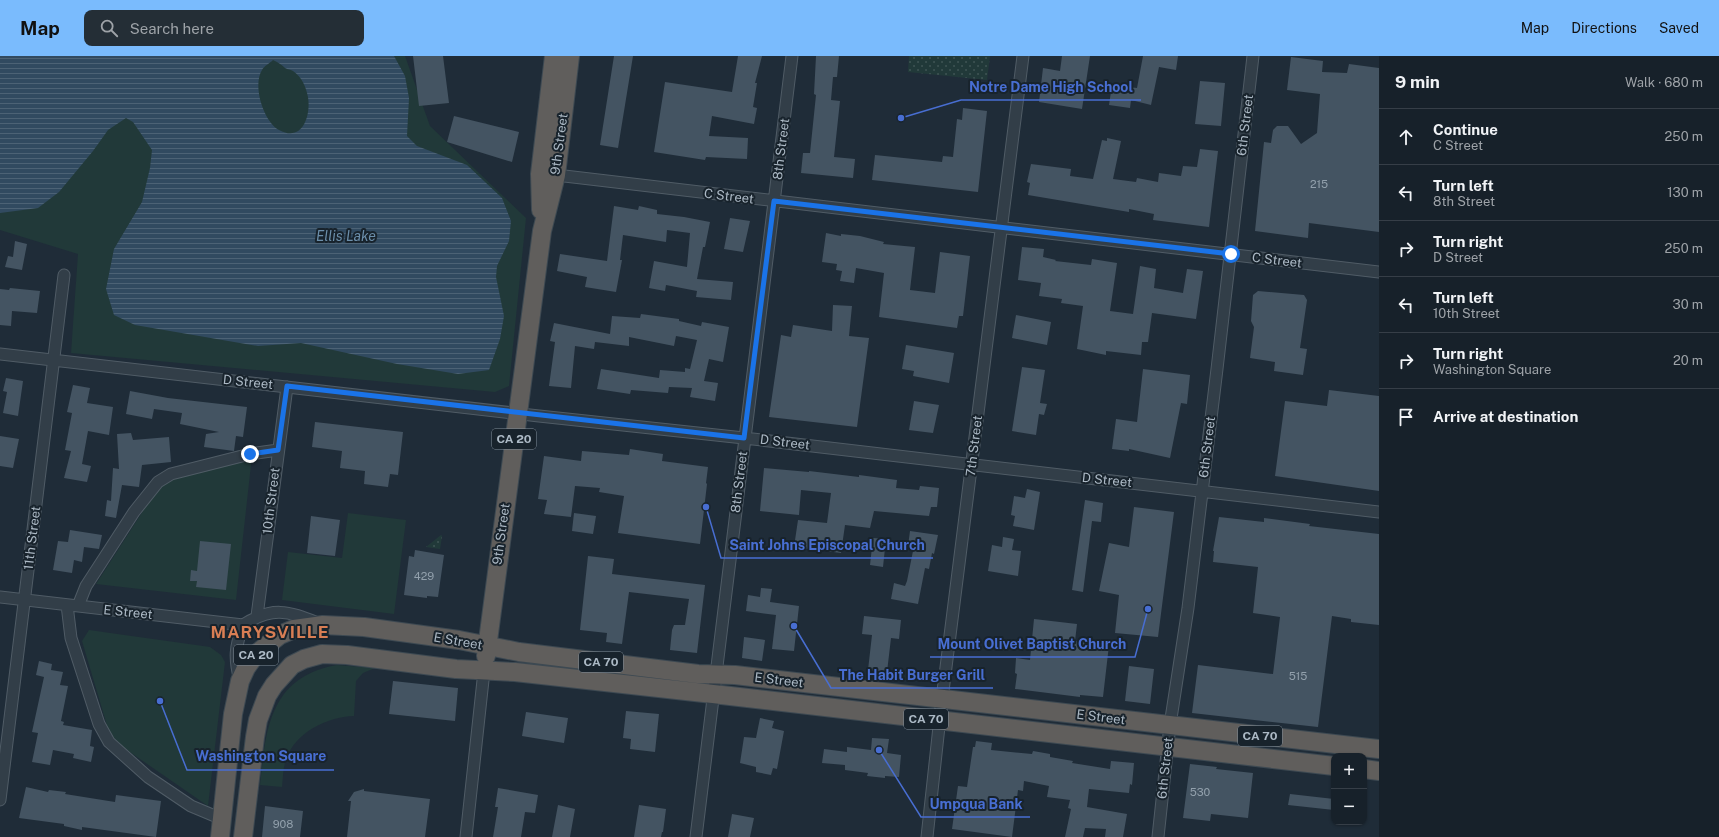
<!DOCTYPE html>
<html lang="en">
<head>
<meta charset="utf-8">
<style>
  :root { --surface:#17212a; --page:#242e36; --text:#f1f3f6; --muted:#9ea3a8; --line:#363e47; --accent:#7abbfd }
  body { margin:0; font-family:"Public Sans",sans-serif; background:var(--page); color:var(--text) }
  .controls { position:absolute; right:12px; bottom:12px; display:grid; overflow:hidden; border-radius:8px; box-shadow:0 1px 3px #0004 }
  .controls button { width:36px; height:36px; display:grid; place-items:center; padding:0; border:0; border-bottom:1px solid var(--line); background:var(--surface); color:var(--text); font:20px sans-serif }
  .stop { position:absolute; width:12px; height:12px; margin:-9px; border:3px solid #1a73e8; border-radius:50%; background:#fff }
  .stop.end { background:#1a73e8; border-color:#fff; box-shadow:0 1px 4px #0008 }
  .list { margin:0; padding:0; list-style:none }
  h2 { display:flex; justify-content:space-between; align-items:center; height:52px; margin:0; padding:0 16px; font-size:17px }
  h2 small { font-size:13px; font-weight:400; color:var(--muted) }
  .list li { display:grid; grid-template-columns:26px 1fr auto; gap:12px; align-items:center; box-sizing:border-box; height:56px; padding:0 16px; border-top:1px solid var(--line) }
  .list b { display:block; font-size:15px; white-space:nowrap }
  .list p { margin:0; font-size:13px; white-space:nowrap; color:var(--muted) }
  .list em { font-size:13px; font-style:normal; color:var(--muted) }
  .icon { flex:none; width:22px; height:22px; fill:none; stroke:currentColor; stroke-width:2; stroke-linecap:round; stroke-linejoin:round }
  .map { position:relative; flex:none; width:1379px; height:781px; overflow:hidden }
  header { display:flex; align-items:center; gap:24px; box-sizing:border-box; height:56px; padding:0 20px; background:var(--accent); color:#111 }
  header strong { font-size:19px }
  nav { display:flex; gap:22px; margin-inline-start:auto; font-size:14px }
  .search { width:280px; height:36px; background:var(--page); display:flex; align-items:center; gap:10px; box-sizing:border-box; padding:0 14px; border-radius:8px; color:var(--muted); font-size:15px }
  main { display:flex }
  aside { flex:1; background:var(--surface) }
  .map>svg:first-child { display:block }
  .grass { fill:url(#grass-dots) }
  .park { fill:#213939 }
  .water { fill:url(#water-rules); fill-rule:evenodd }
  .building { fill:#445462 }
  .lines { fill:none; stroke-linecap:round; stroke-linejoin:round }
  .minor-casing { stroke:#505c66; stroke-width:13 }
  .trunk-casing { stroke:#3d4952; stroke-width:20 }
  .minor { stroke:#323e48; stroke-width:11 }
  .trunk { stroke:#605e5c; stroke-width:18 }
  .route { stroke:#1a73e8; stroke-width:5 }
  .labels { text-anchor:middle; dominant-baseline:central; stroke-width:4; stroke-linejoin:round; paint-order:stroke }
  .number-label { font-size:11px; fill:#92a0ac }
  .shield { fill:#18232c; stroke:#808c97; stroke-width:1 }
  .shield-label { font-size:12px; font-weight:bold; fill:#acb9c5 }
  .street-label { font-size:13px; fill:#acb9c5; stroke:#18232c }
  .water-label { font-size:14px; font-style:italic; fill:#6b8eaa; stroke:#18232c }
  .district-label { font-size:17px; font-weight:bold; letter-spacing:1px; fill:#d87e54; stroke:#18232c }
  .leader { fill:none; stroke:#486ed2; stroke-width:1.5 }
  .callout-dot { fill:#486ed2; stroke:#18232c; stroke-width:1.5 }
  .callout-label { font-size:14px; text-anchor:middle; font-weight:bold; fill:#486ed2; stroke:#18232c; stroke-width:4; stroke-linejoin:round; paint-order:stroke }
</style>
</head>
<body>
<header>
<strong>Map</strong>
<div class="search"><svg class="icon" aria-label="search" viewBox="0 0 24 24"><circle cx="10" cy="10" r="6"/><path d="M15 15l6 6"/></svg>Search here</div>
<nav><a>Map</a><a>Directions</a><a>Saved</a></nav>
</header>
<main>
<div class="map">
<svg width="1379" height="781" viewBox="0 0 1379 781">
  <defs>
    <pattern id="grass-dots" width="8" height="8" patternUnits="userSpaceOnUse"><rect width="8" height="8" fill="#213939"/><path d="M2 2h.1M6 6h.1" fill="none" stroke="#3f5454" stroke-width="1.8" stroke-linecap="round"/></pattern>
    <pattern id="water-rules" width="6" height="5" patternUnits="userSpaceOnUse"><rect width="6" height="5" fill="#314a60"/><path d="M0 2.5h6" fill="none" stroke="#4c6275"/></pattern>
  </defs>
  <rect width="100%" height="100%" fill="#1f2c38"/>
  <path class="grass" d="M909 0H990L987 24 908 16Z
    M441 479 442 480 440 493 426 491Z"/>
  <path class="park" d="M0 0H405L430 70 526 162 509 330 495 336 71 297 78 198 0 174Z
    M252 400 236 544 96 528 161 427Z
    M348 457 406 464 394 558 282 544 288 496 342 502Z
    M89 574 210 591 221 599 225 606 208 750 111 683 82 585Z
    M337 609 375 612 363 617 356 625 354 660C327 661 296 676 286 703 283 712 283 722 282 731L260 729C266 672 270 621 337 609Z"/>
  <path class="water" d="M0 0H394L405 20 409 42 407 80 417 90 467 109 502 142 511 165 509 185 497 210 496 221 504 260 500 283 489 314 458 318 397 308 301 287 258 290 135 269 114 259 106 233 114 193 142 146 150 112 152 94 133 66 126 62 108 74 93 95 59 136 38 152 0 157ZM273 4C278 6 282 9 285 12 288 14 290 13 293 15 302 21 306 31 308 41 311 59 303 87 279 74 264 66 252 30 262 14 264 10 270 7 273 4Z"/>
  <path class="building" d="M413 0H443L449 47 419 50Z
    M614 0H633L618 92 600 89Z
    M738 0H762L755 27H757L753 51 757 52 754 68 712 60 709 80 748 82 747 103 706 101 705 104 654 96 665 26 732 36Z
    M816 0H839L837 21H833L831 44 840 45 834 101 855 103 853 122 801 117 803 97H810L816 39 814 38Z
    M1062 0H1090L1082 53 1039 46 1043 12 1060 15Z
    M1143 0H1178L1176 14 1159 11 1151 49 1131 44 1130 52 1109 49 1112 29 1137 32Z
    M1291 1 1323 5 1322 16 1347 17 1349 8 1379 12V176L1309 167 1308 182 1255 175 1264 86 1271 87 1273 74 1277 70H1288L1301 88 1317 77 1320 38 1287 34Z
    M1200 25 1225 27 1221 70 1195 68Z
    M963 52 987 55 978 136 872 124 875 99 942 106 943 100 953 101 957 63 962 64Z
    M454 60 519 76 512 106 447 86Z
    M1107 82 1121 85 1113 123 1136 126 1137 122 1158 126 1159 117 1181 120 1183 110 1197 111 1200 93 1218 95 1209 171 1153 164 1154 158 1129 153V156L1028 139 1030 127 1027 126 1031 108 1071 113 1070 120 1093 123 1102 84 1107 85Z
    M614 150 638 154 639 150 657 154V158L684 161 710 166 705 191H703L697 223 733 226 731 244 696 241 697 235 666 229 665 235 649 232 654 205 687 211 690 177 667 174 666 186 623 179 620 204H622L616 236 585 231 587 221 557 215 560 198 607 205Z
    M730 162 750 165 743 196 724 193Z
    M826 177 841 180V178L860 180 884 186 883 188 915 191 910 234 935 237 940 196 970 200 963 260H959L957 272 879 261 884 217 856 212 854 227 840 225 842 215 836 214 837 208 822 206Z
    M15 185 27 188 22 214 5 211 8 200 13 201Z
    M1022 191 1044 193 1043 201 1056 204 1055 205 1091 209 1092 203 1117 207 1110 255 1133 258 1140 210 1156 213 1154 232 1183 237 1187 213 1203 215 1196 263 1152 257 1148 286H1142L1141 299 1106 295V299L1077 293 1083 250 1061 247 1062 243 1039 240 1041 227 1018 224Z
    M10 232 40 235 37 257 12 255 11 270 0 269V233L9 234Z
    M1258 235 1304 239 1307 244 1300 292 1307 293 1303 319 1274 315 1275 306 1250 302 1254 271 1251 265 1253 239Z
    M833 249 852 250 849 280 869 282 857 371 769 361 781 279 791 281 793 269 832 275Z
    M641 258 679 263V265L701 270 702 266 729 271 723 306 709 303 704 325 718 327 715 345 690 341 692 332 669 331 668 337 631 334 630 338 597 333 601 313 659 322 660 314 685 316V312L690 313 697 284 676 280 674 290 629 281V290L595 286 594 293 575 290 571 332 549 330 555 286 550 285 554 267 610 278 612 260 640 262Z
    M1016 259 1051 266 1047 289 1012 282Z
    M906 289 954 297 949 327 913 320 914 315 902 313Z
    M1022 311 1045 314 1040 347 1047 348 1044 359 1039 358 1036 379 1012 375Z
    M1143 313 1190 319 1187 348 1181 347 1170 402 1129 393V395L1112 393 1116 363 1137 366Z
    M6 322 23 325 18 360 3 357 7 336 3 335Z
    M73 329 90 332 87 347 113 351 109 379 88 375 82 408 91 410 87 426 64 422 71 395 65 394 72 357 67 356Z
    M1329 334 1379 340V435L1275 420 1285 345 1327 350Z
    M130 335 168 342 247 351 243 381 236 380 234 395 204 391 206 378 219 376 180 368 182 357 154 353 152 363 126 358Z
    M914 345 939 349 933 377 909 374Z
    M315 366 403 376 398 419 390 418 388 431 364 428 365 415 340 412 342 395 312 391Z
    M131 377 133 384 169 381 171 406 142 409 139 431 122 429 116 462 105 460 107 444 111 445 113 412 119 413 117 378Z
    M0 380 19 383 13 412 0 410Z
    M630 393 663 398 662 405 708 411 706 427 707 428 700 488 618 477 624 440 599 436 600 432 575 430 571 461 544 458 547 444 538 443 544 400 581 405 582 395 629 399Z
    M764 412 809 416V415L859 421V419L897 424 896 432 919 434 920 430 939 432 937 451H931L929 460 874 455 870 472 845 469 841 497 794 491 798 464 827 467 831 437 801 434 799 459 760 455Z
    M1027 433 1040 436 1034 474 1013 470 1015 460 1011 459 1014 440 1025 442Z
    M1085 444 1103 447 1101 466 1092 465 1083 536 1072 534Z
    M1134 451 1174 456 1158 581 1115 577 1119 539 1099 535 1109 487 1129 491Z
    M574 457 596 460 593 478 572 475Z
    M311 460 340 464 335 500 307 497Z
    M1219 461 1264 466V462L1310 468 1309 470 1379 478V569L1351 566V563L1332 560 1318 671 1192 657 1198 609 1273 618 1280 561 1253 557 1258 511 1213 506 1214 495H1213Z
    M70 474 102 479 99 493 84 491 82 506 74 504 72 517 53 514 58 485 68 486Z
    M910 475 938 479 934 498 932 497 929 513 925 512 918 548 891 543 894 527 905 530 907 525 914 490H908Z
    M1003 481 1014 483 1012 494 1021 495 1018 520 988 515 992 489 1002 491Z
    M873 482 886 483 883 511 870 509Z
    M200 485 231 488 226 534 196 531 197 525H190L191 514 197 515Z
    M415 494 444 499 438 541 427 540V542L404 539 409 500 414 501Z
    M588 500 614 503 612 518 705 529 697 597 670 594 672 574 674 569H685L689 543 629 536 622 588 606 586 607 577 580 574Z
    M761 532 772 533 770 546 799 550 794 595 772 593 776 559 746 555 748 539 760 541Z
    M864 560 901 564 899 583 891 582 887 616 868 614 872 579 862 578Z
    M1034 563 1077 568 1075 585 1109 589 1103 641 1080 639V641L1015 633 1017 618 1015 617 1016 602 1030 604Z
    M744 581 765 584 762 605 742 602Z
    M39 605 52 608 51 614 63 616 60 629 68 630 61 665 64 666 63 669 92 674 90 690 94 691 91 706 73 702 74 698 53 694 50 709 32 706 38 677 32 676 44 621 36 619Z
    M1129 610 1154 613 1150 648 1125 645Z
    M393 625 458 632 455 665 389 658Z
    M626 655 659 658 655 696 630 693 631 683 623 682Z
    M526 656 568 662 564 687 522 680Z
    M760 662 774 665 772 672 784 675 777 713 773 712 771 719 756 716V711L740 707 744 681 756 682Z
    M872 682 889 683 887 697 901 699 899 721 885 720V722L867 720 868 717 845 714V709L822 707 824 693 847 696V691L871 694Z
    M976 685 992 687 991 694 1032 698 1033 695 1050 698V701L1073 705 1072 707 1110 713 1111 705 1134 707 1132 729 1130 728 1129 737 1089 733 1087 751 1127 758 1123 781H1105L1106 773 1085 772 1083 781H1065L1071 753 1068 752 1070 744 1047 741 1049 730 1024 725 1023 735 1018 734 1012 781 952 773 958 730 967 731 973 691H975Z
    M1190 708 1217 711 1216 713 1253 717 1248 762 1211 758 1210 765 1183 762Z
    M26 731 48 736 49 734 66 736 65 738 115 746 116 739 161 745 156 781 82 771V774L64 770V768L19 762Z
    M498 732 538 739 535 757 525 756 521 781H493L498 751H495Z
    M364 733V735L430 743 425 781H347L351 745H348L354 736Z
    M1290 738 1334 743V754L1288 749Z
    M558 749 575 753 570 781H552Z
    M639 749 666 753 663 776H662L661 781H634Z
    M265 750 303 755 300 781H262Z
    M732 758 754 762 750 781H728Z"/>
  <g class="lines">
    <g class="minor-casing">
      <path id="minor" d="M556 119 1379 216
        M0 298 539 360 744 382 1379 456
        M0 541 243 569C273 550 287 555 318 567
        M67 549 71 582 99 668 109 686 148 721 191 750 222 763
        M78 550 86 530 134 456 158 426 171 418 250 398 278 394
        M257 560 287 331
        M240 625C234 602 235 591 243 569
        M0 744 64 219
        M466 781 484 615
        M696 781 792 0
        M927 781 942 643 1023 0
        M1158 781 1170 669 1188 552 1217 313 1253 0"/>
    </g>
    <g class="trunk-casing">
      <path id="trunk" d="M541 154 540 118 554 0
        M486 600 542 175 556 119 570 0
        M1364 713 1379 715
        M220 781 233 658 240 625 246 612 256 598 280 579 294 573 323 569 364 571 459 584 519 596 698 618 735 619 1379 693
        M243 781 255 681 258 664 267 640 274 629 292 609 304 603 322 598 347 599 456 613 515 616 713 638 1334 710"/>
    </g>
    <use href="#minor" class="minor"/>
    <use href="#trunk" class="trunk"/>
  </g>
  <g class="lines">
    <path class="route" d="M250 398 278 394 287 330 744 382 774 145 1231 198"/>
  </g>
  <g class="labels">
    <g class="number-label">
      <text x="1319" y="128">215</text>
      <text x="424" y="520">429</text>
      <text x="1298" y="620">515</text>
      <text x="1200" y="736">530</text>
      <text x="283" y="768">908</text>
    </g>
    <g class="shield">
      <rect x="492" y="373" width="44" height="20" rx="3"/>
      <rect x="234" y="589" width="44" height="20" rx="3"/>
      <rect x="579" y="596" width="44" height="20" rx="3"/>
      <rect x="904" y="653" width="44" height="20" rx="3"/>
      <rect x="1238" y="670" width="44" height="20" rx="3"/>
    </g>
    <g class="shield-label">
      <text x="514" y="383">CA 20</text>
      <text x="256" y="599">CA 20</text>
      <text x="601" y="606">CA 70</text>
      <text x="926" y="663">CA 70</text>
      <text x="1260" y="680">CA 70</text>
    </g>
    <g class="street-label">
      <text transform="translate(1245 69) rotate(-83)">6th Street</text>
      <text transform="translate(559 88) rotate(-82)">9th Street</text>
      <text transform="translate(781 93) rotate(-83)">8th Street</text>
      <text transform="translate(729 140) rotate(7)">C Street</text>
      <text transform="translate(1277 204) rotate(7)">C Street</text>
      <text transform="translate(248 326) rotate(6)">D Street</text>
      <text transform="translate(785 386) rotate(7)">D Street</text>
      <text transform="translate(974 390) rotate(-83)">7th Street</text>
      <text transform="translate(1207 391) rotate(-83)">6th Street</text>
      <text transform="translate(1107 424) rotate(6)">D Street</text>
      <text transform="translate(739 426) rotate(-83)">8th Street</text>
      <text transform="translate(271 445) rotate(-83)">10th Street</text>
      <text transform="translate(501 478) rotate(-82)">9th Street</text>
      <text transform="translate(32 482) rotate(-83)">11th Street</text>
      <text transform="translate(128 556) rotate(6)">E Street</text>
      <text transform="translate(458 585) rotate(10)">E Street</text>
      <text transform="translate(779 624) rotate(7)">E Street</text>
      <text transform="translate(1101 661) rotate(7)">E Street</text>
      <text transform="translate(1165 712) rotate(-84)">6th Street</text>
    </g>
    <g class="water-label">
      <text x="346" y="180">Ellis Lake</text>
    </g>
    <g class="district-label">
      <text x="270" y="576">MARYSVILLE</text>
    </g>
  </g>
  <path class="leader" d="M901 62L961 44H1141M706 451L721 502H933M1148 553L1135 601H930M794 570L831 632H993M160 645L187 714H334M879 694L921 761H1030"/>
  <g class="callout-dot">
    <circle cx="901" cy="62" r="4"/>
    <circle cx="706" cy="451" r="4"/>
    <circle cx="1148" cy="553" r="4"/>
    <circle cx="794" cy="570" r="4"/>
    <circle cx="160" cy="645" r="4"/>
    <circle cx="879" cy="694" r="4"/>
  </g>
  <g class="callout-label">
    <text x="1051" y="36">Notre Dame High School</text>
    <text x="827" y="494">Saint Johns Episcopal Church</text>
    <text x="1032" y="593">Mount Olivet Baptist Church</text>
    <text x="912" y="624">The Habit Burger Grill</text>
    <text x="261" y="705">Washington Square</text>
    <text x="976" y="753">Umpqua Bank</text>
  </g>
</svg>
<div class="controls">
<button>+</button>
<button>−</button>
</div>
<div class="stop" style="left:1231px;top:198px"></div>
<div class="stop end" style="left:250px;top:398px"></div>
</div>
<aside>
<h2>9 min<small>Walk · 680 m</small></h2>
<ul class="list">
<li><svg class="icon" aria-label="ahead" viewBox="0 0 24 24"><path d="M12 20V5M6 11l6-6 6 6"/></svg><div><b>Continue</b><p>C Street</p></div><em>250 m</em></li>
<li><svg class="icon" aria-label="left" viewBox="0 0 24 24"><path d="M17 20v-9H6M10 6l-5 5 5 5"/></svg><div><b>Turn left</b><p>8th Street</p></div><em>130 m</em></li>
<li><svg class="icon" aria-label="right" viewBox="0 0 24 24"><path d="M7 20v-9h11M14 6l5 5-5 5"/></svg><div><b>Turn right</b><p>D Street</p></div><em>250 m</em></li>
<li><svg class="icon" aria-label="left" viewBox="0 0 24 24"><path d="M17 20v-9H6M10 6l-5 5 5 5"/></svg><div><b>Turn left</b><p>10th Street</p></div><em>30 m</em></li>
<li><svg class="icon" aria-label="right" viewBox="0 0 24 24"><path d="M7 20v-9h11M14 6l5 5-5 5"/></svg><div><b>Turn right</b><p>Washington Square</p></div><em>20 m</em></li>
<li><svg class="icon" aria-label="arrive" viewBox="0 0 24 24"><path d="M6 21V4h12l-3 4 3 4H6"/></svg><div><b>Arrive at destination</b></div></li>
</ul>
</aside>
</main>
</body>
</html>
